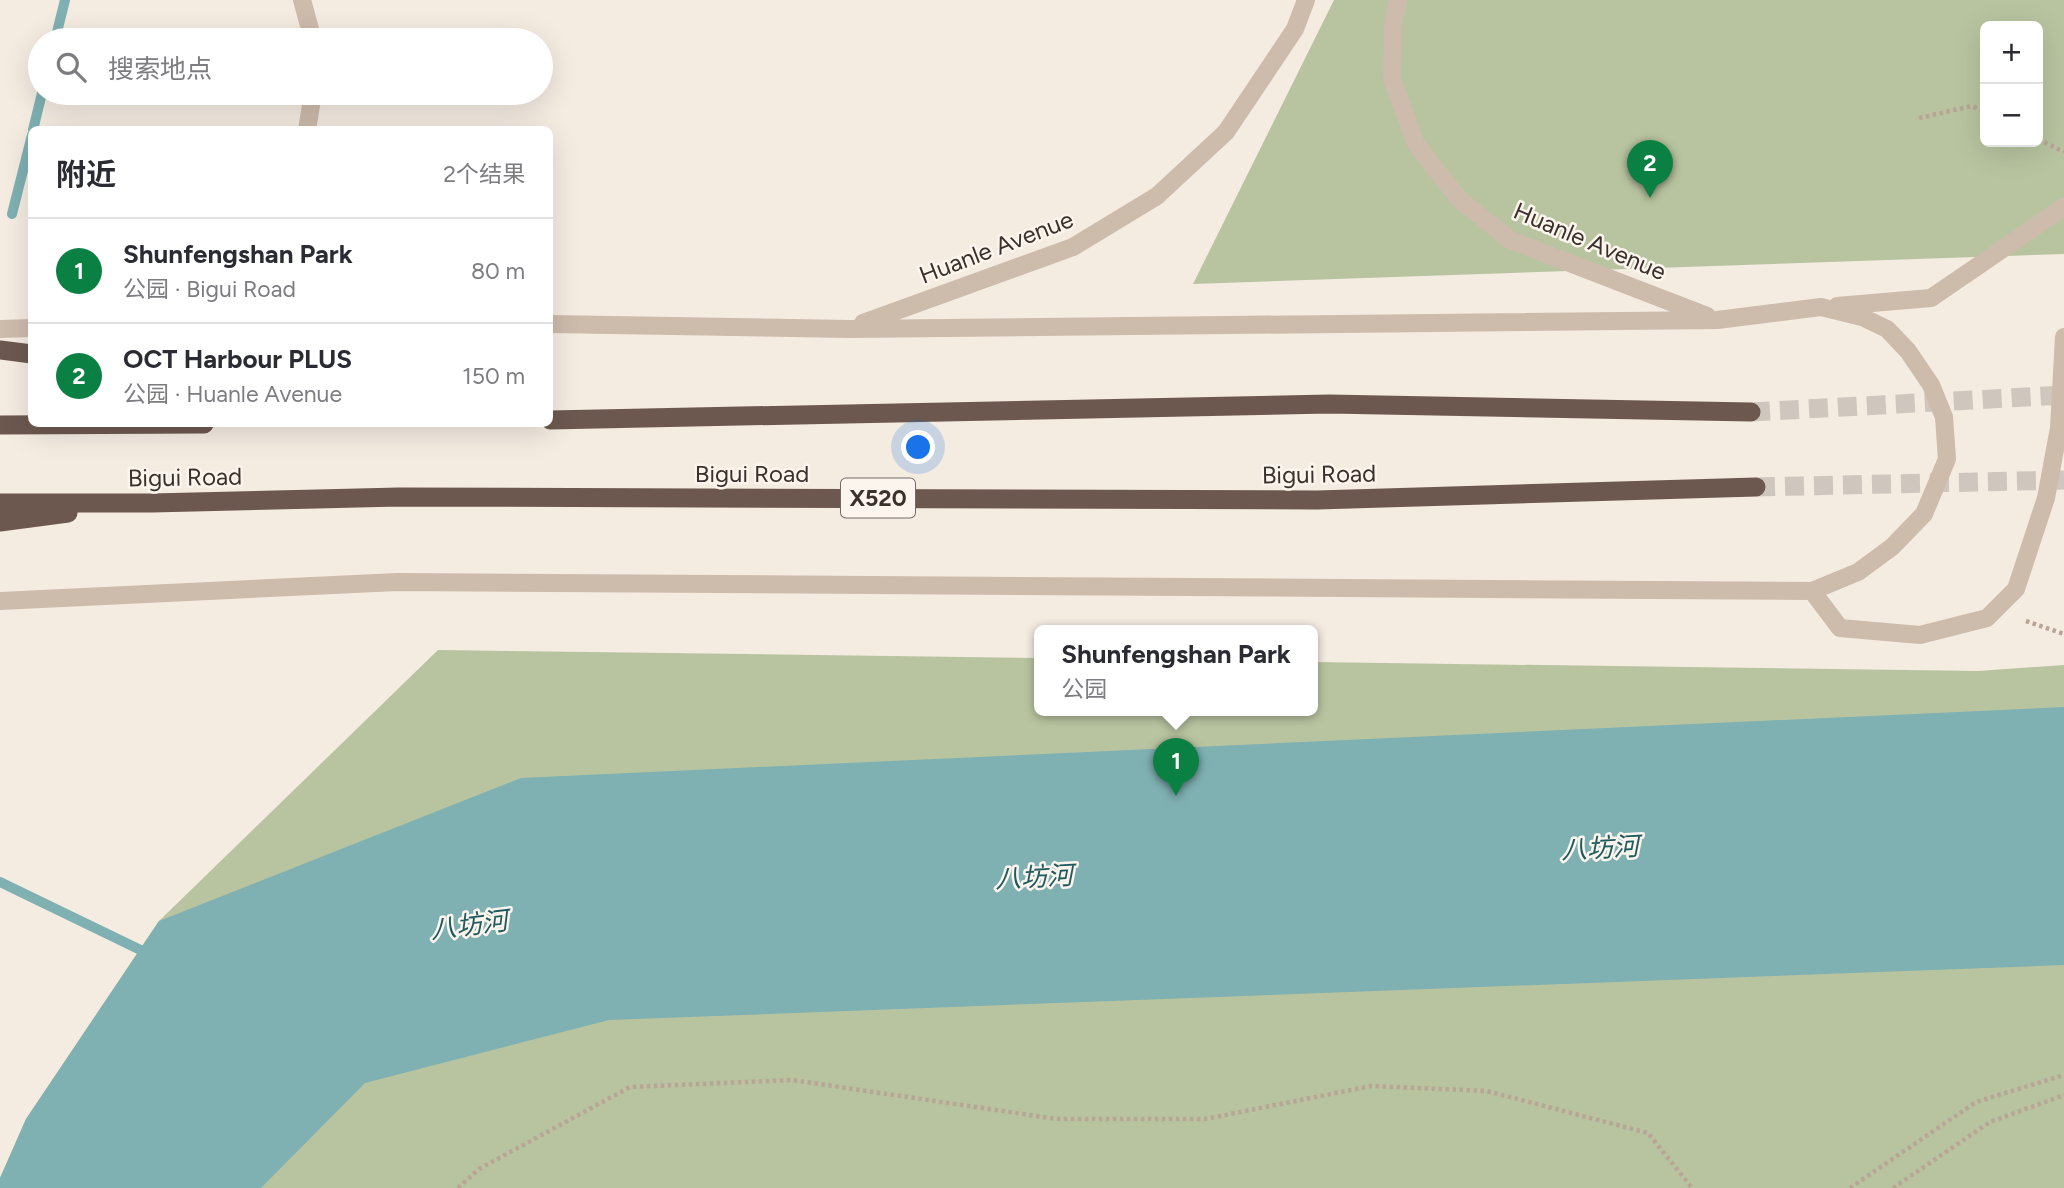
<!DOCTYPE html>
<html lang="zh">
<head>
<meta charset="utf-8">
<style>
  :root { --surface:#fff; --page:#f2f2f3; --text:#2b2b33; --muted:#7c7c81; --line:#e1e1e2; --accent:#0b8043 }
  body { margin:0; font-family:Figtree,"Noto Sans SC",sans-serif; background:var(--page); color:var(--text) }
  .controls { position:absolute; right:21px; top:21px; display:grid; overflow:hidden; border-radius:10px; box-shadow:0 7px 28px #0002 }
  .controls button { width:63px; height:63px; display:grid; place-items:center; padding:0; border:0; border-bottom:2px solid var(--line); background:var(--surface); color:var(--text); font:35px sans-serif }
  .you { position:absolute; left:919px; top:448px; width:24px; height:24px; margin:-18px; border:5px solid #fff; border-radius:50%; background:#1a73e8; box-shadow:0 0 0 10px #1a73e833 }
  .badge { display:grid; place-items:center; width:46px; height:46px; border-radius:50%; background:var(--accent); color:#fff; font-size:23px; font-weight:700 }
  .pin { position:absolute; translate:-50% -58px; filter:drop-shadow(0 2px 4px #0008) }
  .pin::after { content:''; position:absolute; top:37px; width:24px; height:21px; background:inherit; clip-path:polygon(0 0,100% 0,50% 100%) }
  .popup { position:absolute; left:1034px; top:625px; width:284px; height:91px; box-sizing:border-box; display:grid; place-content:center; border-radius:10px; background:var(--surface); filter:drop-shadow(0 2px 5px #0005); font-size:23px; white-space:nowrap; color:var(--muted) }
  .popup b { font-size:26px; color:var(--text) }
  .popup::after { content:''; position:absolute; left:50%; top:100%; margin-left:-14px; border:14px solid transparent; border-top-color:var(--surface) }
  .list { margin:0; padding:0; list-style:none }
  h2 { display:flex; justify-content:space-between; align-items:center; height:91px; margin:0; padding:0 28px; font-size:30px }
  h2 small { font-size:23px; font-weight:400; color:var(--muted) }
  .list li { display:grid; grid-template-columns:46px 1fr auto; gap:21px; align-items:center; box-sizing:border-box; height:105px; padding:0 28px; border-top:2px solid var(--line) }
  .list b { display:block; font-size:26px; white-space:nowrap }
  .list p { margin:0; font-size:23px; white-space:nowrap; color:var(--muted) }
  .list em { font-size:23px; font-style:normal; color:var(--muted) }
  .icon { flex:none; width:38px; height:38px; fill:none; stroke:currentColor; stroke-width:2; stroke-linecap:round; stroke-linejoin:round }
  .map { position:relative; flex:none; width:2064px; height:1188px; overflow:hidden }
  .search { position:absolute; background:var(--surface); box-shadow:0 7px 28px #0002; left:28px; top:28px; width:525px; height:77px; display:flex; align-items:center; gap:18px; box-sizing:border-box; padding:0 24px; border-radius:38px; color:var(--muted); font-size:26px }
  .panel { position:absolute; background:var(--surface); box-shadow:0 7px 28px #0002; left:28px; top:126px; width:525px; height:301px; border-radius:10px }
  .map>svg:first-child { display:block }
  .green { fill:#b8c4a0; fill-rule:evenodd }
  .water { fill:#7fb0b2 }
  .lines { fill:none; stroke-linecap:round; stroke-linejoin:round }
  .stream { stroke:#7fb0b2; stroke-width:10 }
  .trunk-tunnel { stroke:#cfc6bd; stroke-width:19; stroke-dasharray:19 10; stroke-linecap:butt }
  .path { stroke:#b9a596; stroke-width:4.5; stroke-dasharray:3.5 3.5; stroke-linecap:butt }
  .minor { stroke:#cdbbac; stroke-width:18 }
  .tertiary { stroke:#cdbbac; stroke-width:18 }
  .trunk { stroke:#6c584f; stroke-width:19 }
  .labels { text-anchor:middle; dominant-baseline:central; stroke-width:5; stroke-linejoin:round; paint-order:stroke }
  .shield { fill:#fbf5ee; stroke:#756b66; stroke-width:2 }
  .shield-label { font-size:23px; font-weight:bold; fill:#3b302b }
  .street-label { font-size:24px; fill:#3b302b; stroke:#fbf5ee }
  .water-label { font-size:26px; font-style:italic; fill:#1f5a5e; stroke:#fbf5ee }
</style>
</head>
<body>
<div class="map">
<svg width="2064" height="1188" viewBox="0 0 2064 1188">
  <rect width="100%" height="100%" fill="#f4ebe1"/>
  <path class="green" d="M1334 0H2064V254L1193 284ZM1985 26H2038V142H1985Z
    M438 650 1039 658 1040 710H1312L1313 662 1978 671 2064 665V1188H0V1178L26 1119 159 921Z"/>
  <path class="water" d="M2064 707V965L609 1020 365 1083 261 1188H0V1178L26 1119 159 921 521 778Z"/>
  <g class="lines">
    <path class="stream" d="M55 40 65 0
      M33 130 42 93
      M12 214 32 135
      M0 882 153 956"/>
    <path class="trunk-tunnel" d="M1751 412 2064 395
      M1756 487 2064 480"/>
    <path class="path" d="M1919 118 1972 106 1985 112
      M2038 139 2064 152
      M2026 621 2064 634
      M458 1188 479 1169 630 1087 792 1080 1057 1119H1205L1371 1086 1487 1091 1648 1133 1692 1188
      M1850 1188 1976 1102 2064 1075
      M1893 1188 1990 1122 2064 1095"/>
    <path class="minor" d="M302 0 313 40
      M307 130 313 93"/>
    <path class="tertiary" d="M1398 0 1393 23 1392 79 1416 144 1459 199 1510 240 1707 316
      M1837 306 1931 298 2064 207
      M863 323 1073 247 1157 196 1226 132 1295 29 1306 0
      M0 329 32 328
      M1812 591 1840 628 1920 635 1987 618 2016 589 2046 498 2059 428 2064 337
      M0 601 397 582 1812 591 1858 572 1892 547 1924 514 1947 459 1944 417 1931 385 1908 351 1887 329 1862 317 1821 307 1717 320 849 329 550 324"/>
    <path class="trunk" d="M0 350 32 354
      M550 420 1329 404 1751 412
      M0 425 204 424
      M0 503H152L399 497 1317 500 1756 487
      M0 522 68 513"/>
  </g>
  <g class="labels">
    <rect class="shield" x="841" y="478.5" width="74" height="39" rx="5"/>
    <g class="shield-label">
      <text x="878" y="498">X520</text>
    </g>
    <g class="street-label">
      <text transform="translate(1590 241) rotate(23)">Huanle Avenue</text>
      <text transform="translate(996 247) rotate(-21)">Huanle Avenue</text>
      <text x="752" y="473">Bigui Road</text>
      <text transform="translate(1319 474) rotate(-1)">Bigui Road</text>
      <text transform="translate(185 477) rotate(-1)">Bigui Road</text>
    </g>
    <g class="water-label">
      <text transform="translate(1600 848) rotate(-3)">八坊河</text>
      <text transform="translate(1034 877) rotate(-3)">八坊河</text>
      <text transform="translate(469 925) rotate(-7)">八坊河</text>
    </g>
  </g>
</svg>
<div class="controls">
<button>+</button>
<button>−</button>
</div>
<div class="you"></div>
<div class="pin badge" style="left:1176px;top:796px">1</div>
<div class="popup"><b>Shunfengshan Park</b>公园</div>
<div class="pin badge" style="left:1650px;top:198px">2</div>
<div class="search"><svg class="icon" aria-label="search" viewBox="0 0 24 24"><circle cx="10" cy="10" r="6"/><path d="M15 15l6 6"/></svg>搜索地点</div>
<section class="panel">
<h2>附近<small>2个结果</small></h2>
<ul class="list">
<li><span class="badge">1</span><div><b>Shunfengshan Park</b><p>公园 · Bigui Road</p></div><em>80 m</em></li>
<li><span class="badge">2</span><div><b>OCT Harbour PLUS</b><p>公园 · Huanle Avenue</p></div><em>150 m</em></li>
</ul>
</section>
</div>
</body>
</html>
